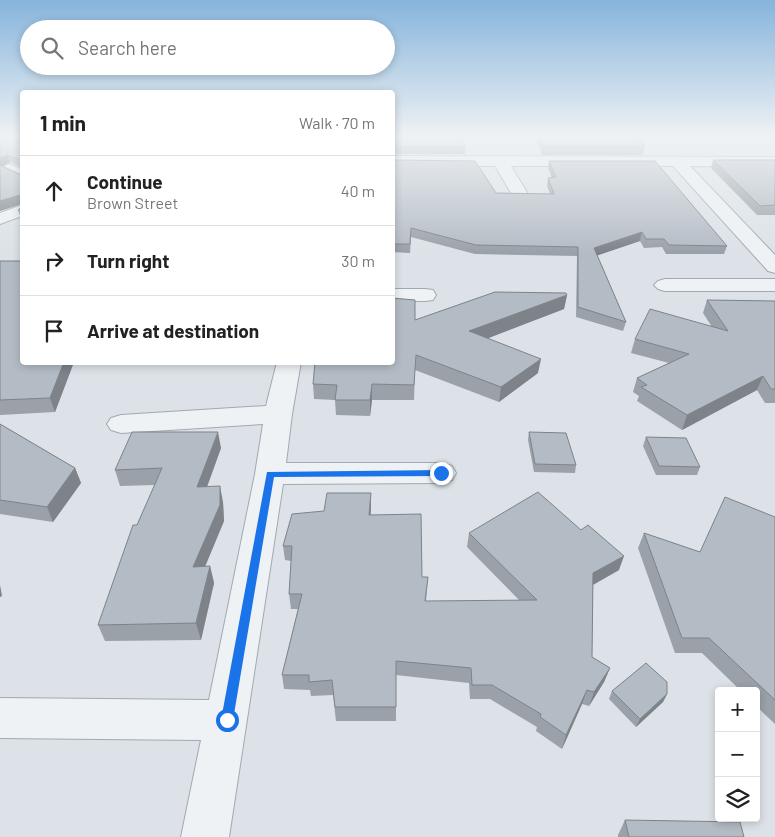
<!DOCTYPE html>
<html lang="en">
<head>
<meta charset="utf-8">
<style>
  :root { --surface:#fff; --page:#f2f2f2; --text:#222; --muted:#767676; --line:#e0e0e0 }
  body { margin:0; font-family:Barlow,sans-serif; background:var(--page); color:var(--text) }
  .controls { position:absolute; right:15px; bottom:15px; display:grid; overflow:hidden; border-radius:5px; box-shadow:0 2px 8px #0003 }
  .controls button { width:45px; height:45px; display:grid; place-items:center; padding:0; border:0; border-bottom:1px solid var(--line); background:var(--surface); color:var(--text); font:25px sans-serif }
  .stop { position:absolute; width:15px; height:15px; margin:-11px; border:4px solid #1a73e8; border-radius:50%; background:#fff }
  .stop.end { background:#1a73e8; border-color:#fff; box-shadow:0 1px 5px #0008 }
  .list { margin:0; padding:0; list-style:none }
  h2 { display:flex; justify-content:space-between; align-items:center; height:65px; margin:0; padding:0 20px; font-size:21px }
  h2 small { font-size:16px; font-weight:400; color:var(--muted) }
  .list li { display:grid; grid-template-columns:32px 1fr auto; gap:15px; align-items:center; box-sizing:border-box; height:70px; padding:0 20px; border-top:1px solid var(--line) }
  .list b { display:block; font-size:19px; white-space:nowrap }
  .list p { margin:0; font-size:16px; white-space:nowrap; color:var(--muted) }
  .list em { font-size:16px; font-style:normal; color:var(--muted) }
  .icon { flex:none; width:28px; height:28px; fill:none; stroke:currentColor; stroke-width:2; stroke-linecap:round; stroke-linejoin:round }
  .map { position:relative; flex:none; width:775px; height:837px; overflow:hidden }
  .search { position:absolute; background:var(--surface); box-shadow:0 2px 8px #0003; left:20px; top:20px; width:375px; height:55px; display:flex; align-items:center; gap:12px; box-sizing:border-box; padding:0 18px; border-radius:28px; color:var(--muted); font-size:19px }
  .panel { position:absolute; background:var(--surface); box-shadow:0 2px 8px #0003; left:20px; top:90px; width:375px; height:275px; border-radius:5px }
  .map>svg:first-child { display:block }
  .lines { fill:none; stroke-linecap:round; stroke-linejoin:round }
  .minor-casing { stroke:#a1a9b1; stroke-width:2 }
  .minor { fill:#eff2f5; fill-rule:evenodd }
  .wall { fill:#9aa1a9; fill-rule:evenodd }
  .shaded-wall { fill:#7d8389 }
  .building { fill:#b3bbc4; stroke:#7d8389 }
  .route { fill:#1a73e8 }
</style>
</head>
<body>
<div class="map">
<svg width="775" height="837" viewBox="0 0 775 837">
  <rect width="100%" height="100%" fill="#dce2e7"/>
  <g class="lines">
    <g class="minor-casing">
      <path id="minor" d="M392 156 775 157V167L690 166 775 255V273L768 271 673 166H511L528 194 526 198H514L495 166H392Z
        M9 164 22 169V180L4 172 1 169 4 166Z
        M22 205V216L0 224V213Z
        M665 279H775V291H665L658 289 654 285 658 281Z
        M392 289H425L433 290 436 295 433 300 425 301H392Z
        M277 362H301L292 414 286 463H441L452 466 456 473 452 480 441 483 283 484 229 837H181L201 740 0 738V698L209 700 255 474 263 424 121 433 111 430 107 424 111 418 121 415 266 406Z"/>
    </g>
    <use href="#minor" class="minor"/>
  </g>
  <path class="wall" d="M0 136H22V219L21 218 18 210 21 207V204L0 211ZM10 162 21 167V172L19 174 2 166Z
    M392 136 466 147 465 154H392Z
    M535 136H636L645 146 643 155H542Z
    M392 160 496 193 550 194 547 186 548 178H552L548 168 549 161 727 246 724 254H666L662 247 644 248 640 241 597 255 626 322 623 331 576 317 577 256 475 254 411 237 410 253 392 252Z
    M713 160H775V215H757L711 168Z
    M0 261 74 362 55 412 0 415Z
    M567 295 564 309 488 338 538 373 499 402 415 370 414 400H372L370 416 336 415 335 400 314 399 313 384 415 320Z
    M707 300 775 301V403H765L757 390 682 430 637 401 639 396 633 392 637 378 669 363 631 353 635 339 712 327 703 313Z
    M207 362H243L207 364Z
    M0 424 75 468 81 483 53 522 0 514Z
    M529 432 576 465 575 473 534 472 528 440Z
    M646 437 700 467 697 475H656L643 446Z
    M221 448 207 487 223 502 224 521 205 567 210 566 214 583 201 640 105 641 98 625 137 525 155 485 120 486 115 470Z
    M371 508V515L422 577H428L426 601H520L467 547 469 533 619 570 593 585 592 657 610 668 604 682 589 706 582 704 562 749 536 731 537 727 490 699H470L469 683 396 675V721H336L333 695 311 696 310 690 284 689 282 675 298 609H291L289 594 291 561 285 560 283 546Z
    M775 517V724L756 706V691H741L702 653H675L638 548 644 533 700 552Z
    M612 691 667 694 663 702 636 727 609 699Z
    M625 820 744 837H618V835Z"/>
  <path class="shaded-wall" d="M7 155 10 162 0 168V158Z
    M20 195 22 204 0 211V201Z
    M642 232 640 241 593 257 594 248Z
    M567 295 564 309 468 346 469 331Z
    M541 359 538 373 499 402 501 387Z
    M64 362H74L55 412 50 398Z
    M763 376 757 390 682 430 687 415Z
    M372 384V400L370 416V400Z
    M218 432 221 448 201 503 197 487Z
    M75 468 81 483 53 522 47 507Z
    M220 486 223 502 224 521 198 583 193 567Z
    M371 493V508L369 529V515Z
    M624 556 619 570 589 587 593 573Z
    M210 566 214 583 201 640 196 623Z
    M0 585 2 596 0 597Z
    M610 668 604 682 589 706 594 692Z
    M587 690 582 704 562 749 566 735Z
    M667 694 663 702 636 727 640 719Z"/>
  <path class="building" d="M0 136H22V211L18 210 21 207 20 195 0 201V165L19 174 21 172V160L7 155 0 158Z
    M392 136H458L466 147H392Z
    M539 136H636L645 146H544Z
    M392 160 475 161 496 193 554 194 548 178 556 177 549 161H655L727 246 669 245 664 239H646L642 232 594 248 626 322 578 307V247L476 245 411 228 410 244H392Z
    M713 160H775V205L760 206Z
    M0 261H22V362H64L50 398 0 400Z
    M495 292 566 293 567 295 469 331 541 359 501 387 416 355 414 385 372 384 370 400H335L337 385 313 384 315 362H392V298L415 300V320Z
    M707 300 775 301V389H771L763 376 687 415 641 387 647 385 637 378 689 354 635 339 650 309 728 331Z
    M0 424 75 468 47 507 0 500Z
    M132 432H218L197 487 220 486V505L193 567 210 566 196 623 98 625 133 525H137L162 468 115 470Z
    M529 432 566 433 576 465 535 464Z
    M646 437 686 438 700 467 659 466Z
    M538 492 581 530 588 525 624 556 593 573 592 657 610 668 594 692 587 690 566 735 540 717 541 714 492 685H472L471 668 396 661V707H335L332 680 309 682V675H282L302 594H289L292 546H283L292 514 324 511 327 493H371L369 515 421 514 422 577H428L425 601 537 600 469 533Z
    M725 497 775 517V700L709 638H682L644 533 700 552Z
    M646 663 667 682V694L640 719 612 691Z
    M625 820 740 822 744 837H629Z"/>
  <linearGradient id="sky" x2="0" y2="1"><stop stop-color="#86b4dc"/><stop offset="0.54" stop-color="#eff2f4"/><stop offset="1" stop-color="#eff2f4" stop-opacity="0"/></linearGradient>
  <rect width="775" height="253" fill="url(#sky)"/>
  <path class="route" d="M441 470 445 473 441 476 274 477 233 720 232 724 227 726 223 724 221 720 267 472Z"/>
</svg>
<div class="controls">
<button>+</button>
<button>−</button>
<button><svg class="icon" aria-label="layers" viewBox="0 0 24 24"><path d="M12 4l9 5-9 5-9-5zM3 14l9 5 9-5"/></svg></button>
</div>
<div class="stop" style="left:227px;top:720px"></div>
<div class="stop end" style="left:441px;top:473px"></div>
<div class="search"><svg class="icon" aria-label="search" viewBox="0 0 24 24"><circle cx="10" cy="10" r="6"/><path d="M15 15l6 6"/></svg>Search here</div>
<section class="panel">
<h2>1 min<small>Walk · 70 m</small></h2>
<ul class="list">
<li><svg class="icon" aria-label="ahead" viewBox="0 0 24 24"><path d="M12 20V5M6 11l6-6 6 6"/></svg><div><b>Continue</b><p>Brown Street</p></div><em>40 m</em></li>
<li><svg class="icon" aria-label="right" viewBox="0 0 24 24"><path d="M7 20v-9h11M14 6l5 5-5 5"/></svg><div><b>Turn right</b></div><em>30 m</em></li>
<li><svg class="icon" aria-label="arrive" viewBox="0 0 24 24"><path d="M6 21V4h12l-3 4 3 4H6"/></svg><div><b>Arrive at destination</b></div></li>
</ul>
</section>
</div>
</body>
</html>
